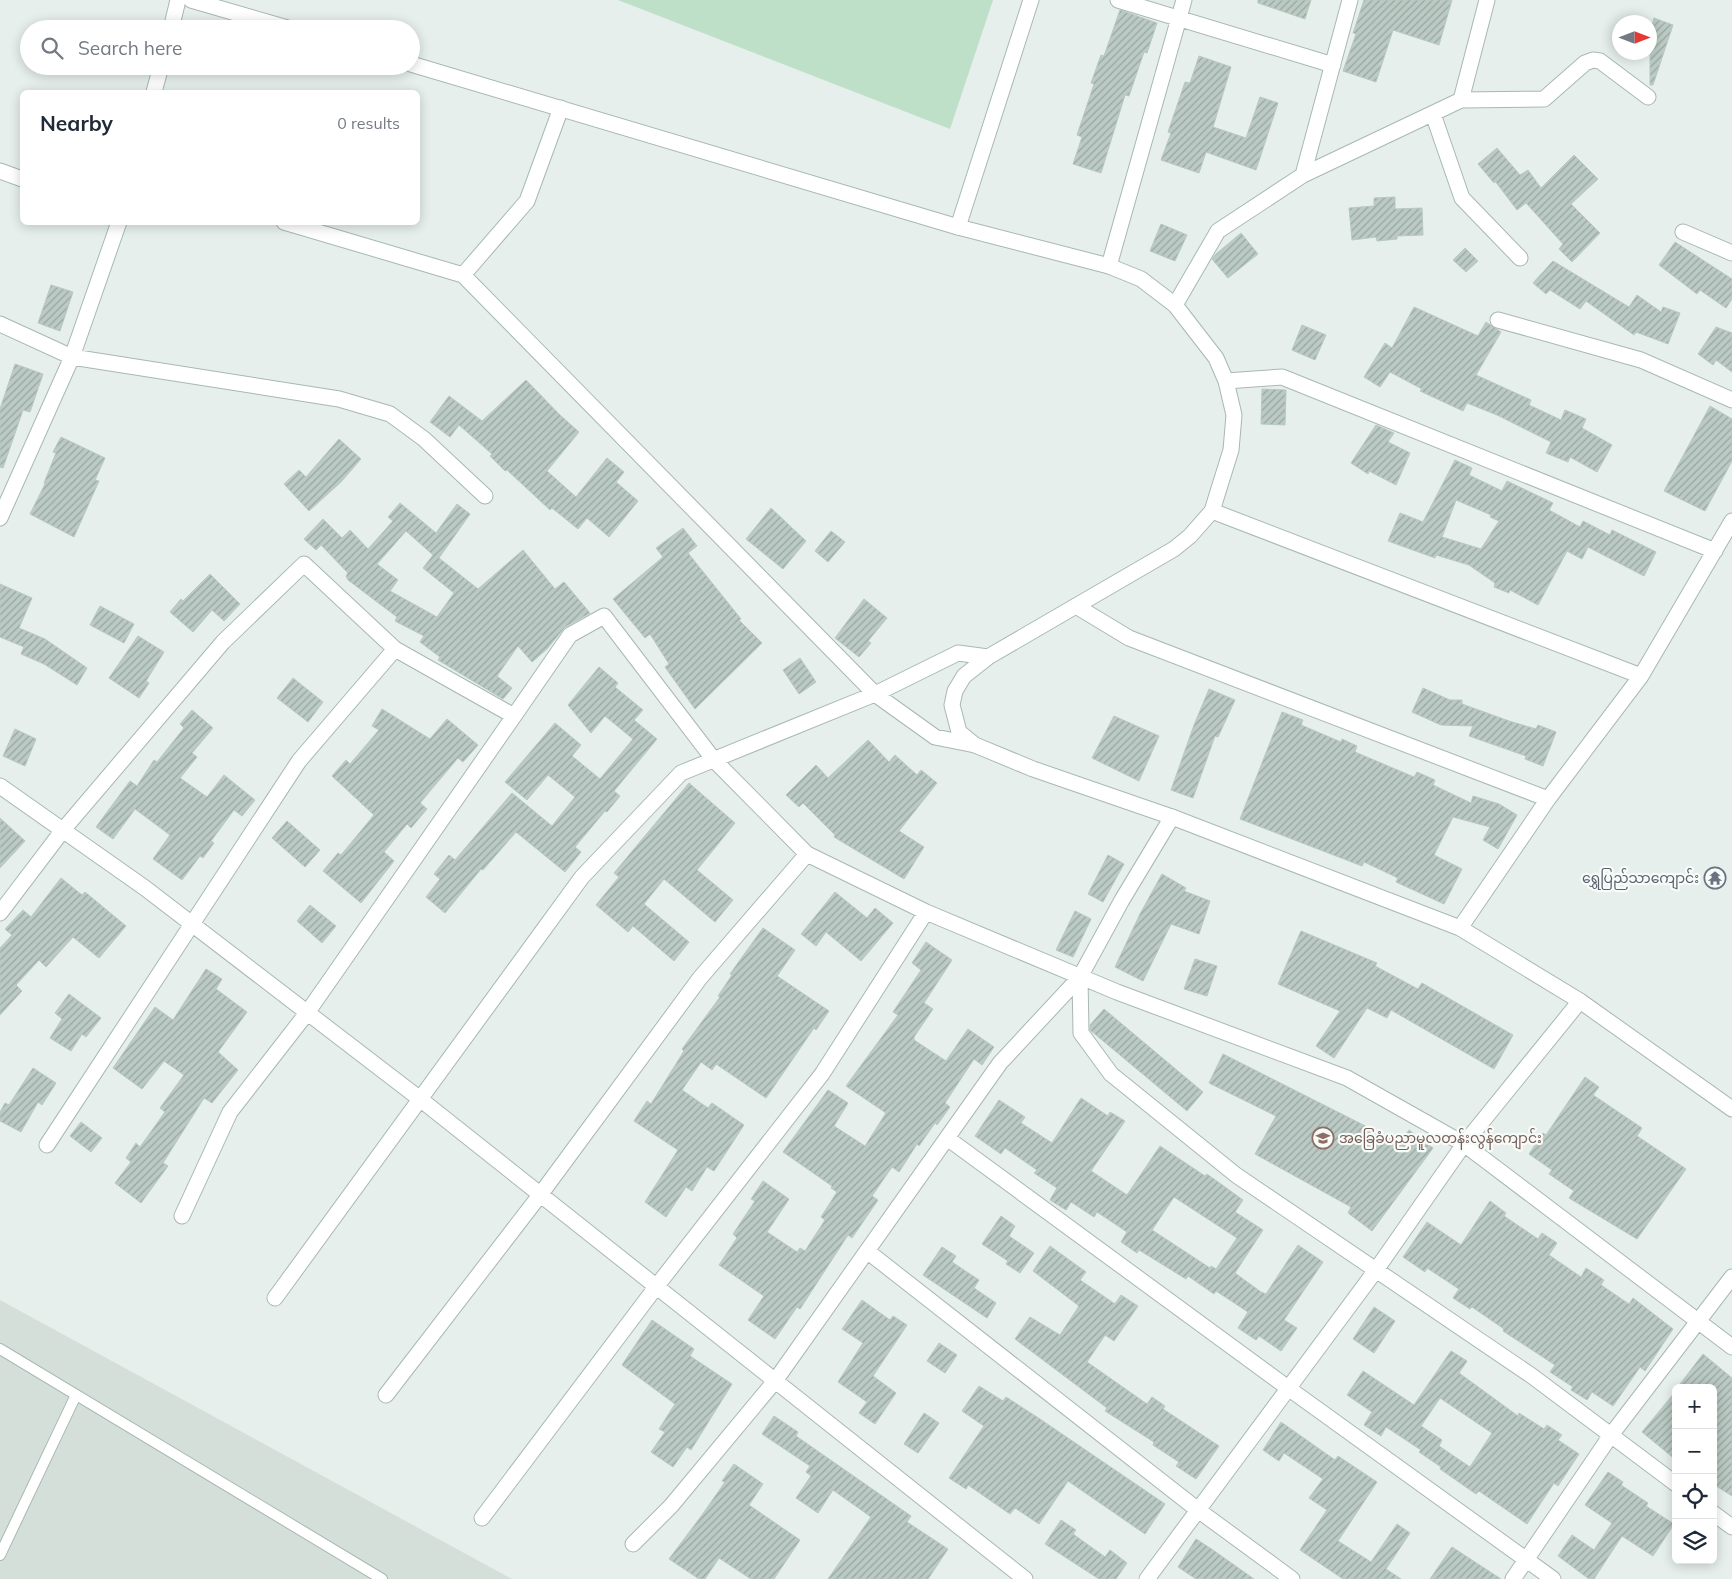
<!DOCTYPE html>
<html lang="en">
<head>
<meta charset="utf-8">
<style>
  :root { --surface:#fff; --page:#f2f2f3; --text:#1f2937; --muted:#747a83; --line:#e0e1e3 }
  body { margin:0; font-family:Mulish,"Noto Sans Myanmar",sans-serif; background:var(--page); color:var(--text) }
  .controls { position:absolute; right:15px; bottom:15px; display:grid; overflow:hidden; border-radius:8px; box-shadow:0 2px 12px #0003 }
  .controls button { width:45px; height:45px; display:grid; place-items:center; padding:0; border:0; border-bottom:1px solid var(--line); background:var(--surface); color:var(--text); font:25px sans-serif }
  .compass { position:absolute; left:1612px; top:15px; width:45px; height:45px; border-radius:50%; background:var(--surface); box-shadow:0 2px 12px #0003; rotate:90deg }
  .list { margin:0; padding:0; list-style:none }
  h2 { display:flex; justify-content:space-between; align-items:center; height:65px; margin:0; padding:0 20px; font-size:21px }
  h2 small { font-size:16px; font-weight:400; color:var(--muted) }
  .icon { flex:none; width:28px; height:28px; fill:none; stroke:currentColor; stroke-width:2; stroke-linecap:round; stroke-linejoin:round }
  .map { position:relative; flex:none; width:1732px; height:1579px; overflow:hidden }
  .search { position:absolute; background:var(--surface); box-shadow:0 2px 12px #0003; left:20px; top:20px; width:400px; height:55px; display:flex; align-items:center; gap:12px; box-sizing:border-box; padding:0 18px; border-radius:28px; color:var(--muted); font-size:19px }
  .panel { position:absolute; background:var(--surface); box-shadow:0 2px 12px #0003; left:20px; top:90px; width:400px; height:135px; border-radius:8px }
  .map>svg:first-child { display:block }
  .built { fill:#d4dfda }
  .grass { fill:#bfe0c8 }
  .building { fill:url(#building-hatch); stroke:#b8c9c2; fill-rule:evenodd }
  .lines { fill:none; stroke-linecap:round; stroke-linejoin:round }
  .service-casing { stroke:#a8b8b2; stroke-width:12 }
  .minor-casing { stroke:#a8b8b2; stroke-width:17 }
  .tertiary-casing { stroke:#a8b8b2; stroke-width:17 }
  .service { stroke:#fff; stroke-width:10 }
  .minor { stroke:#fff; stroke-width:15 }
  .tertiary { stroke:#fff; stroke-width:15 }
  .labels { text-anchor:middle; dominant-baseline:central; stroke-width:4.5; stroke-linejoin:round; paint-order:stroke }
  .worship-label { font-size:14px; fill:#5b616d; stroke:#f7fbf9; text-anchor:end }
  .education-label { font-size:14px; fill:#785e54; stroke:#f7fbf9; text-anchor:start }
</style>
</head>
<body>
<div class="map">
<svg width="1732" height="1579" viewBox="0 0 1732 1579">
  <defs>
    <pattern id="building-hatch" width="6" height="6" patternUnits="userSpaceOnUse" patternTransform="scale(1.25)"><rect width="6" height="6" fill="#bbcac4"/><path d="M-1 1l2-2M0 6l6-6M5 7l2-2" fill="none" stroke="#98a6a0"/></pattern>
  </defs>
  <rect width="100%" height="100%" fill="#e6efeb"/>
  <path class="built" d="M0 1300 512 1579H0Z"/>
  <path class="grass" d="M618 0H993L950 129Z"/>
  <path class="building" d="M1258 0H1311L1305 19 1258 3Z
    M1364 0H1452L1439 45 1393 30 1376 82 1343 71 1356 34 1353 33Z
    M1120 10 1157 23 1147 53 1144 52 1129 96 1125 95 1101 173 1073 164 1082 137 1077 135 1094 84 1091 83 1101 55 1104 56Z
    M1654 18 1673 25 1653 85H1650V33Z
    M1199 56 1231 67 1213 127 1246 138 1260 97 1278 103 1256 170 1206 152 1199 173 1161 160 1171 133 1168 132 1185 82 1190 83Z
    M1497 148 1520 175 1528 170 1541 188 1574 155 1598 179 1571 204 1600 233 1572 262 1559 249 1563 244 1526 203 1517 210 1495 181 1494 183 1478 164Z
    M1395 197V209L1422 208 1423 235 1397 236V239L1377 241 1376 237 1352 240 1349 208 1374 206V198Z
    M1161 224 1187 235 1175 261 1150 251Z
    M1241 233 1258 254 1228 278 1212 259 1216 254Z
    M1675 242 1732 279V299L1726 308 1700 290 1697 294 1659 265Z
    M1465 248 1478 261 1466 272 1453 260Z
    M1553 261 1629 307 1637 295 1661 312 1663 307 1680 313 1668 344 1636 332 1634 335 1586 301 1580 309 1550 290 1546 294 1533 283Z
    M51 285 73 292 60 331 38 323Z
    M1414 307 1478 336 1486 322 1501 332 1476 375 1531 400 1529 405 1561 420 1565 410 1586 419 1582 428 1612 445 1597 472 1570 457 1568 462 1546 453 1551 442 1497 415 1467 403 1463 411 1420 391 1422 389 1390 372 1380 387 1364 377 1385 343 1392 348Z
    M1302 325 1326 335 1315 360 1292 350Z
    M1716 327 1732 333V372L1716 360 1713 365 1698 354Z
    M15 364 43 374 30 412 23 410 3 468 0 467V409Z
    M526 380 560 415 579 432 547 471 576 497 607 458 624 472 616 482 638 501 609 537 587 518 578 529 552 508 550 510 507 470 505 471 490 456 492 454 459 425 450 437 430 422 449 396 482 421Z
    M1262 389 1286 390 1285 425 1261 424Z
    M1710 406 1732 419V461L1705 511 1664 491Z
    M1376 425 1394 433 1388 442 1410 453 1396 485 1369 471 1368 474 1351 463Z
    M61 437 105 458 95 480 99 481 74 537 30 514 45 484 44 483 56 453 53 452Z
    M339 439 361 459 341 482 309 511 284 484 299 470 306 477Z
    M1455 460 1472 468 1469 475 1502 491 1507 481 1553 503 1549 510 1580 527 1583 521 1610 535 1612 530 1656 552 1644 576 1588 547 1582 559 1567 551 1538 605 1510 590 1509 593 1494 587 1495 583 1469 565 1436 555 1435 558 1388 541 1400 513 1423 522ZM1456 500 1491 515 1490 517 1499 521 1481 549 1442 537Z
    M400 503 436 533 457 504 470 514 439 558 478 589 523 550 555 589 564 582 590 613 565 627 547 649 532 662 518 646 497 676 512 688 503 699 438 660 440 657 420 642 424 636 395 621 397 617 348 580 346 576 348 573 321 545 316 550 304 539 323 519 342 538 350 530 368 549 393 521 388 517ZM406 531 433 555 423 568 454 593 437 617 390 591 398 580 377 564Z
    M771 508 806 541 783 569 746 539Z
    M683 528 697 546 688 553 741 619 739 620 762 643 695 709 665 667 669 664 650 634 645 638 613 599 663 557 656 548Z
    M831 531 845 542 828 562 815 551Z
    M210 574 240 604 224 621 212 610 193 632 170 612 181 599 183 601Z
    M0 584 32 598 19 628 45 639 87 668 77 685 44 664 21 654 24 647 0 637Z
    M864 599 887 618 868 641 871 643 859 657 835 638Z
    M100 606 134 624 124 643 90 625Z
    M138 636 164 652 146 681 149 683 139 698 109 678Z
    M800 658 816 682 799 694 783 670Z
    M599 667 618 683 615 687 643 710 634 720 657 739 614 791 620 796 607 812 605 811 575 847 581 852 565 872 516 832 483 870 481 869 445 913 426 897 440 879 434 874 449 855 455 860 512 793 552 826 575 797 548 775 527 800 505 782 555 723 581 745 572 756 600 779 633 739 605 716 591 733 568 705Z
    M293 678 323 702 308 722 277 698Z
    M1423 688 1450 700H1462V704L1509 721 1536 729 1538 725 1556 732 1543 766 1525 759 1526 756 1469 736 1473 726 1441 725 1412 712Z
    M1209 689 1235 700 1218 737 1215 736 1193 798 1171 790 1194 725Z
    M382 709 430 739 447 719 478 745 463 762 458 758 420 803 427 809 411 828 407 824 384 852 394 861 361 903 323 871 338 853 341 855 374 815 332 776 346 760 350 764 379 730 372 726Z
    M192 710 213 728 192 753 197 757 180 778 207 797 224 775 255 800 242 816 234 810 211 841 214 843 203 858 200 856 182 880 153 859 170 835 135 809 113 839 96 827 130 781 137 786 154 760 157 762 184 728 180 724Z
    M1282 712 1303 720 1301 725 1341 742 1342 739 1357 746 1355 752 1414 777 1417 772 1435 780 1433 785 1471 803 1473 796 1499 804 1517 815 1498 849 1483 840 1490 827 1453 817 1434 855 1462 869 1444 904 1396 882 1398 878 1364 862 1362 866 1240 819Z
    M1114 716 1159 736 1139 781 1092 758Z
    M15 729 36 739 25 766 3 756Z
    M868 740 889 762 895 755 917 775 921 770 937 783 899 831 924 847 904 879 834 837 835 835 803 803 799 807 786 795 816 765 828 778Z
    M689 783 735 823 697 870 733 900 715 922 664 879 644 904 689 942 674 961 633 926 628 932 596 905 619 877 614 873Z
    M0 818 25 841 0 868Z
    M287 821 320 850 305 867 272 838Z
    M1108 855 1124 864 1103 902 1088 894Z
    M1162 874 1186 888 1184 891 1210 901 1199 934 1171 924 1143 981 1115 967 1140 914Z
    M61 878 82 895 85 892 126 926 99 958 73 937 46 967 39 960 16 985 22 991 0 1015V948L12 935 5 929 23 910 31 917Z
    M835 892 867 918 875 908 893 923 861 961 826 932 816 946 801 934Z
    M310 905 336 926 322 943 297 921Z
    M1075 911 1091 919 1073 957 1056 950Z
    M763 928 795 950 777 976 829 1011 816 1030 814 1028 766 1098 716 1064 712 1070 701 1062 682 1090 708 1108 712 1103 744 1125 714 1171 707 1167 692 1191 686 1187 666 1217 645 1202 678 1150 634 1121 647 1101 651 1104 684 1051 682 1049 720 997 718 996 732 975 730 974Z
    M1301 931 1377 963 1375 966 1418 989 1422 983 1513 1035 1494 1069 1391 1010 1387 1018 1367 1008 1334 1058 1316 1046 1340 1011 1278 984Z
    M926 942 952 960 924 1003 933 1009 914 1037V1040L946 1061 968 1029 994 1047 982 1065 974 1059 945 1103 950 1107 937 1125 935 1123 919 1146 917 1144 899 1172 892 1167 872 1196 878 1200 852 1238 848 1235 800 1309 797 1307 775 1339 748 1320 764 1296 719 1265 737 1238 733 1234 755 1201 751 1199 763 1181 789 1199 767 1232 797 1252 800 1248 805 1251 825 1220 821 1217 837 1192 831 1188 832 1186 783 1152 828 1090 848 1103 834 1126 865 1146 886 1113 846 1086 898 1015 893 1012 921 970 912 963Z
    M1195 959 1217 966 1207 996 1184 989Z
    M206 969 222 979 216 989 247 1012 218 1052 238 1070 212 1103 204 1098 163 1163 168 1166 141 1203 115 1183 131 1162 126 1158 136 1143 140 1147 165 1112 160 1108 184 1075 164 1061 142 1089 113 1068 155 1007 173 1020Z
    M69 994 101 1018 86 1037 82 1034 71 1051 50 1038 62 1019 55 1013Z
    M1104 1009 1203 1092 1187 1111 1090 1030V1025Z
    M1223 1054 1399 1143 1409 1130 1433 1148 1372 1231 1348 1213 1351 1207 1255 1154 1276 1116 1209 1083Z
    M33 1068 56 1083 42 1105 38 1102 21 1132 0 1121V1112L5 1103 9 1105Z
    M1585 1077 1599 1087 1593 1095 1642 1128 1637 1136 1686 1169 1637 1239 1569 1198 1574 1191 1549 1174 1552 1170 1529 1154 1543 1133 1546 1135Z
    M1081 1098 1108 1116 1110 1112 1125 1121 1091 1171 1127 1195 1160 1146 1205 1176 1207 1174 1243 1200 1235 1212 1263 1230 1235 1273 1261 1292 1266 1294 1298 1245 1323 1262 1284 1320 1297 1328 1281 1351 1259 1336 1256 1340 1238 1328 1248 1312 1216 1291 1214 1294 1188 1276 1186 1279 1139 1250 1137 1253 1121 1242 1127 1232 1097 1212 1094 1217 1071 1202 1066 1210 1050 1200 1057 1188 1034 1173 1037 1170 1005 1148 1001 1154 975 1136 999 1100 1025 1117 1021 1123 1052 1143ZM1174 1197 1237 1238 1216 1269 1211 1266 1210 1268 1152 1230Z
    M81 1122 102 1138 91 1152 70 1136Z
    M1490 1201 1506 1213 1504 1216 1538 1239 1542 1233 1557 1243 1549 1255 1581 1277 1586 1268 1604 1280 1601 1285 1629 1304 1633 1298 1673 1329 1645 1371 1640 1367 1613 1406 1592 1392 1587 1400 1571 1390 1573 1387 1550 1372 1555 1365 1503 1331 1504 1329 1472 1307 1470 1309 1453 1298 1459 1289 1427 1268 1425 1272 1403 1257 1427 1222 1461 1245Z
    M1001 1216 1015 1226 1009 1236 1034 1253 1020 1273 1006 1264 1008 1261 982 1244Z
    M1050 1246 1086 1272 1080 1280 1115 1304 1121 1295 1138 1306 1114 1341 1105 1335 1087 1362 1147 1404 1152 1397 1165 1406 1163 1409 1219 1446 1196 1479 1176 1466 1179 1462 1153 1445 1154 1442 1105 1411 1107 1408 1015 1339 1030 1317 1060 1335 1079 1306 1033 1271Z
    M942 1247 956 1256 952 1262 979 1280 974 1288 996 1303 987 1318 923 1275Z
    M862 1300 890 1320 893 1316 907 1325 873 1376 896 1393 875 1424 859 1413 867 1402 838 1382 863 1343 842 1329Z
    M1374 1307 1395 1321 1374 1353 1353 1339Z
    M652 1320 694 1349 690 1356 732 1384 691 1450 687 1447 673 1467 651 1452 665 1432 659 1429 675 1404 622 1365Z
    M939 1343 957 1355 945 1373 927 1361Z
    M1451 1351 1467 1361 1459 1373 1518 1416 1519 1413 1544 1429 1547 1425 1562 1435 1558 1440 1579 1454 1558 1486 1554 1483 1527 1524 1479 1491 1476 1494 1440 1469 1441 1467 1419 1452 1421 1450 1386 1427 1381 1436 1364 1425 1372 1412 1347 1395 1363 1371 1414 1405ZM1440 1398 1492 1433 1470 1467 1439 1446 1442 1440 1421 1426Z
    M1703 1354 1732 1378V1496L1713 1484V1388H1677Z
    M979 1386 1003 1401 1006 1397 1037 1417 1165 1504 1145 1534 1068 1481 1039 1524 1015 1508 1010 1514 968 1485 966 1489 949 1478 984 1426 962 1411Z
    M1676 1391V1460L1642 1432Z
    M924 1413 939 1423 918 1453 904 1444Z
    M774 1416 798 1432 796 1436 911 1516 907 1522 948 1549 928 1579H828L871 1517 833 1490 818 1513 796 1498 811 1476 806 1472 810 1466 762 1434Z
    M1281 1422 1335 1460 1338 1456 1377 1482 1338 1541 1371 1562 1397 1524 1410 1533 1386 1569 1401 1579H1343L1300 1550 1327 1510 1309 1498 1323 1479 1284 1453 1279 1461 1263 1450Z
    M734 1464 763 1484 749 1505 800 1540 774 1579H751L719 1558 705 1579H699L669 1559 702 1515 725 1482 722 1481Z
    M1608 1472 1623 1482 1621 1485 1648 1503 1646 1506 1674 1524 1653 1556 1622 1536 1594 1579H1589L1558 1556 1572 1535 1594 1550 1612 1523 1585 1505Z
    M1061 1520 1076 1530 1073 1534 1105 1557 1110 1550 1127 1563 1116 1579H1099L1045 1544Z
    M1196 1539 1213 1550 1254 1579H1196L1178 1567Z
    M1452 1547 1501 1579H1430Z"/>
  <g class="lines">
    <g class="service-casing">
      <path id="service" d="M0 1349 382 1579
        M0 1555 76 1395"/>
    </g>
    <g class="minor-casing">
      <path id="minor" d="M1118 0 1333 65
        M171 29 178 0
        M154 92 161 66
        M1461 100 1487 0
        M1433 114 1462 198 1520 258
        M0 171 22 179
        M1303 175 1350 0
        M284 222 463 275 875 694 935 737 975 745
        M958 227 1031 0
        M1683 232 1732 253
        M1109 266 1184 0
        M463 275 527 201 561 108
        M1175 305 1218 231 1303 175 1461 100 1544 99 1585 63 1593 60 1600 61 1648 97
        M1498 320 1641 360 1732 400
        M0 324 72 357 339 399 390 414 424 439 485 496
        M1226 381 1282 377 1715 551
        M1212 511 1641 676
        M0 518 72 357 119 222
        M1076 606 1129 638 1548 799
        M0 786 145 888 420 1099 1025 1579
        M1172 817 1122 900 1080 977 1081 1033 1111 1074 1236 1175 1532 1376 1676 1484
        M0 913 63 830 223 642 304 564 395 649 514 716 570 635 604 616 714 760 807 854 926 912 1117 992 1347 1078 1464 1144 1732 1347
        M1460 928 1548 799 1641 676 1732 521
        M947 1138 1288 1388 1553 1579
        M47 1145 299 761 395 649
        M182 1216 230 1112 307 1013 514 716
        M867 1251 1198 1510 1292 1579
        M275 1298 582 877 681 773 875 694 958 653 988 657
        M386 1395 540 1195 700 978 807 854
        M1713 1513 1732 1527
        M482 1518 656 1287 822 1074 926 912
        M633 1544 671 1506 775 1381 1000 1063 1080 977
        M1147 1579 1376 1270 1464 1144 1580 1001
        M1513 1579 1611 1435 1732 1277"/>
    </g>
    <g class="tertiary-casing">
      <path id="tertiary" d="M191 0 291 29
        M411 64 958 227 1109 266 1141 279 1175 305 1216 358 1226 381 1234 415 1231 450 1212 511 1190 536 1174 549 988 657 964 676 955 691 952 705 959 732 975 745 1033 769 1172 817 1460 928 1580 1001 1732 1109"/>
    </g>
    <use href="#service" class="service"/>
    <use href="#minor" class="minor"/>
    <use href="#tertiary" class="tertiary"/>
  </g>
  <defs>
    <g id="temple-ring" transform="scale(1.125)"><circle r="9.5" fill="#f7fbf9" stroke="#6b7280" stroke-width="1.5"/><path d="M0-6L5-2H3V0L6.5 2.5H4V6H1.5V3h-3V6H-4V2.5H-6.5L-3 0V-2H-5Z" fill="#6b7280"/></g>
    <g id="school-ring" transform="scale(1.125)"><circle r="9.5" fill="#f7fbf9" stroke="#8d6e63" stroke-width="1.5"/><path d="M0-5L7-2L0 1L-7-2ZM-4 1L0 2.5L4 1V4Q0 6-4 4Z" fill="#8d6e63"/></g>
  </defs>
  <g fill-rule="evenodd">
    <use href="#temple-ring" x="1715" y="878"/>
    <use href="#school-ring" x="1323" y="1138"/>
  </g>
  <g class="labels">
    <g class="worship-label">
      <text x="1699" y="878">ရွှေပြည်သာကျောင်း</text>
    </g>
    <g class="education-label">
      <text x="1339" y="1138">အခြေခံပညာမူလတန်းလွန်ကျောင်း</text>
    </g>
  </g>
</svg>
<div class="controls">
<button>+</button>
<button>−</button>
<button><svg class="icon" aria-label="locate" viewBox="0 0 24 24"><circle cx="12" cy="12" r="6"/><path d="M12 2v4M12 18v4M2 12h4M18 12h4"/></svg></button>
<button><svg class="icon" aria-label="layers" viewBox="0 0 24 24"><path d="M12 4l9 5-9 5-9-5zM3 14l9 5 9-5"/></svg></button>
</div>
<svg class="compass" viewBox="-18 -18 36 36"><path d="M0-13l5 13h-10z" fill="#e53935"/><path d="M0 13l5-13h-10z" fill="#747a83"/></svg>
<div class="search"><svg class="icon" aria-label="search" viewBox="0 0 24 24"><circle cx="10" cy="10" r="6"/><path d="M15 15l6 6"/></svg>Search here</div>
<section class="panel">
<h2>Nearby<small>0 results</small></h2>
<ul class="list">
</ul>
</section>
</div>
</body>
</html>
